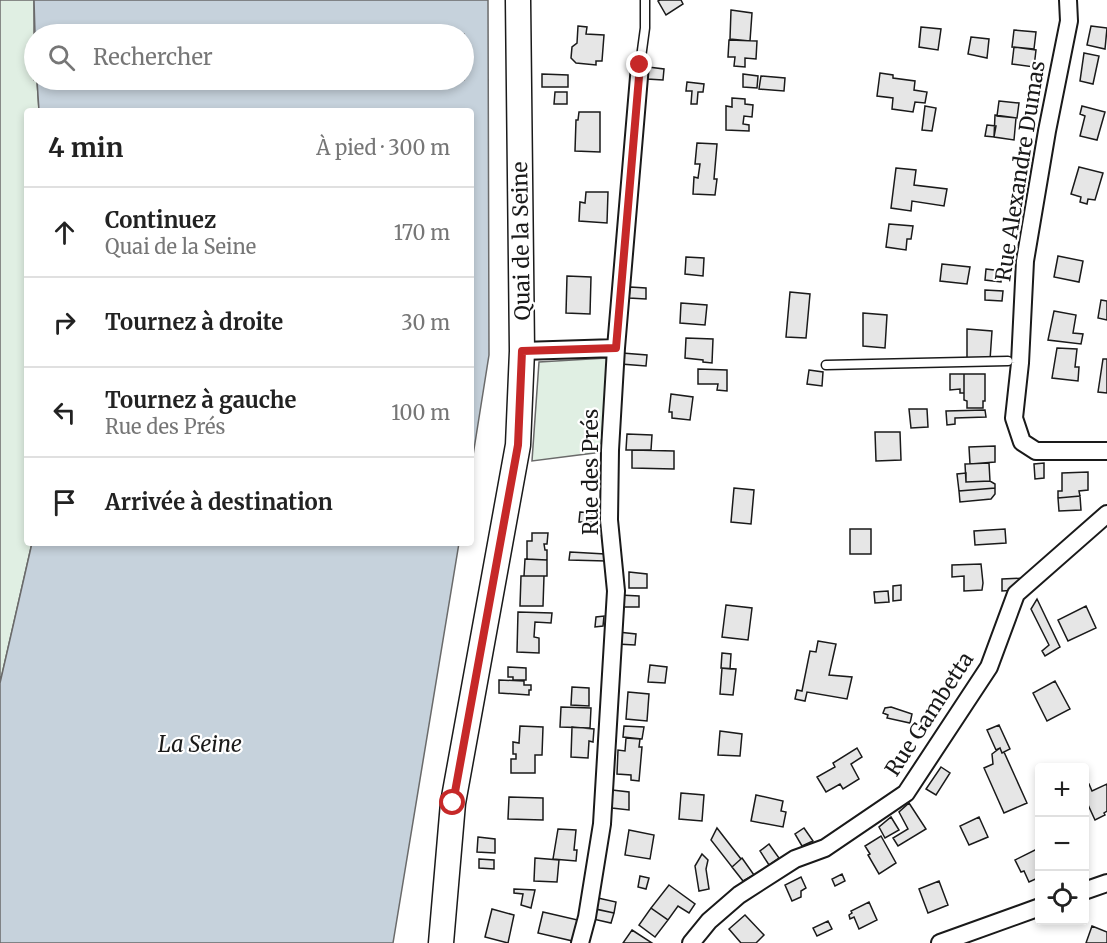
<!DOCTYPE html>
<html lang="fr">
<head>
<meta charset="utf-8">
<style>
  :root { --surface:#fff; --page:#f2f2f2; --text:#222; --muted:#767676; --line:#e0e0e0 }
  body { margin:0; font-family:Merriweather,serif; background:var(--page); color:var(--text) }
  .controls { position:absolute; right:18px; bottom:18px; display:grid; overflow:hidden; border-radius:6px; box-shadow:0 3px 9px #0003 }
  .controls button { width:54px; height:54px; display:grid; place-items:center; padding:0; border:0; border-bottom:2px solid var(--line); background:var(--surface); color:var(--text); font:30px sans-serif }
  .stop { position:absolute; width:18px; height:18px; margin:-14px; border:4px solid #c62828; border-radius:50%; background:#fff }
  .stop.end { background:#c62828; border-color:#fff; box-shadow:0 2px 6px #0008 }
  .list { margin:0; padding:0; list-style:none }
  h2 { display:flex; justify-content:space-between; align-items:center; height:78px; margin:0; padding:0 24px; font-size:26px }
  h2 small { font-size:20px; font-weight:400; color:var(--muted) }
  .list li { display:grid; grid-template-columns:39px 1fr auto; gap:18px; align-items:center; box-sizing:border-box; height:90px; padding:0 24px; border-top:2px solid var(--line) }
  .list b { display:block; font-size:22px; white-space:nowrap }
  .list p { margin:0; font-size:20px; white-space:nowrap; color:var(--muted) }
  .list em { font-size:20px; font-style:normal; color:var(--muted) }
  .icon { flex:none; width:33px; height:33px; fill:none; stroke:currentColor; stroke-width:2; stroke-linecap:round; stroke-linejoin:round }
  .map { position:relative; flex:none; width:1107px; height:943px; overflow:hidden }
  .search { position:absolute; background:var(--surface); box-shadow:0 3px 9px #0003; left:24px; top:24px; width:450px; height:66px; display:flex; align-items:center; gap:15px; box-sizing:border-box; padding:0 21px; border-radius:33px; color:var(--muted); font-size:22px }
  .panel { position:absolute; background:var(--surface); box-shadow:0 3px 9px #0003; left:24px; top:108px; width:450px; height:438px; border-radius:6px }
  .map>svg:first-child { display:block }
  .green { fill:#e0efe3; stroke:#6a6a6a; stroke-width:1.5 }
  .water { fill:#c6d2dc; stroke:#6a6a6a; stroke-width:1.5 }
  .building { fill:#e6e6e6; stroke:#1a1a1a; stroke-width:1.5 }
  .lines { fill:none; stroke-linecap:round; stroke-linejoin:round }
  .lane-casing { stroke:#1a1a1a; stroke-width:11 }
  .street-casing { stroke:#1a1a1a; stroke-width:20 }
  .secondary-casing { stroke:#1a1a1a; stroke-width:27 }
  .lane { stroke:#fff; stroke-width:8 }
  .street { stroke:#fff; stroke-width:16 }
  .secondary { stroke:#fff; stroke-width:24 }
  .route { stroke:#c62828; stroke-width:8 }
  .labels { text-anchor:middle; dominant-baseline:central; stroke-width:4.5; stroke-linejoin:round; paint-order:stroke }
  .street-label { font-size:21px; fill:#1a1a1a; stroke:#fff }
  .water-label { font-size:22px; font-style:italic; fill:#1a1a1a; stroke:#fff }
</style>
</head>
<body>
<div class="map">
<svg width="1107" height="943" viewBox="0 0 1107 943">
  <rect width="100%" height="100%" fill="#fff"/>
  <path class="green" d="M0 0H34V80H37L39 111H27V543H32L0 683Z
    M607 358 602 452 532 461 539 362Z"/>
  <path class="water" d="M34 0H488L489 355 471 468V111H39L37 80H464V34H35Z
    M32 543H459L393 943H0V683Z"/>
  <path class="building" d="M660 0H681L683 4 666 15 658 1Z
    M731 10 752 13 750 41 730 39Z
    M578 26 587 27 586 34 604 35 602 61H596V65L576 63 571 58 572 47 577 43Z
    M1091 26 1107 28 1105 49 1087 45Z
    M921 27 941 29 938 50 919 47Z
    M1014 30 1036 32 1034 49 1012 47Z
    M971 37 989 39 987 58 968 54Z
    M729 40 757 41 756 59 745 58V67L734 66 735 57H728Z
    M1014 47 1036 50 1034 67 1012 64Z
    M1084 53 1099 56 1093 84 1080 81Z
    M648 67 664 69 663 80 647 79Z
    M880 73 893 75V78L915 81 914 90 927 92 925 103 915 102 913 112 892 109 893 98 877 96Z
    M542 74 568 75V87H542Z
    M743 74 758 76 757 88 743 87Z
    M761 76 785 78 784 91 759 89Z
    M687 82 704 84 703 92H698L697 104H691L692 91H686Z
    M555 92H567V104H554Z
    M732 98 745 99V104L753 105 752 117 744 116 743 124 749 125V131L726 130V106L732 107Z
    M999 101 1019 103 1017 118 997 116Z
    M925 106 936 108 932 131 922 130Z
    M1082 106 1105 112 1097 140 1080 136 1085 116 1080 114Z
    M579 112H600V152L575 151 576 120H578Z
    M995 115 1016 118 1014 140 994 137Z
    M987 125 996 126 994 137 985 136Z
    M697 143 717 144 714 179H717L715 195 693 194 694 177 698 178 700 164H695Z
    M1079 167 1103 173 1095 200 1088 199 1087 204 1080 202 1081 197 1071 194Z
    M896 168 916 170 914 185 947 189 944 206 912 201 911 211 891 208Z
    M586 192H608L607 223 579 221 580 202 585 203Z
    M889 224 913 226 911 239H907L906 250 886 247Z
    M1058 256 1083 261 1079 282 1054 277Z
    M686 257 704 258 703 276 685 274Z
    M942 264 970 267 967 284 940 281Z
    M986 269 1002 271 1001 282 985 280Z
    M567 276 591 277 590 314 566 313Z
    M630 287 646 288V299L629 298Z
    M985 290 1003 291 1002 301 985 300Z
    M790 292 810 294 806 338 786 337Z
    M1101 300 1107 301V320L1098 318Z
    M681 303 707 305 705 325 680 323Z
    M1054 311 1076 315 1073 333 1083 334 1081 344 1048 340Z
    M863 313 887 315 885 348 863 346Z
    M967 329 992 331 990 360H967Z
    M686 338 713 339 712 363 703 362V360L685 358Z
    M1057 348 1077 349 1075 367H1079L1078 381 1052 378Z
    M622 353 647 355 646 366 621 364Z
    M1103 359H1107V393L1098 392Z
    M698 369 727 370V391L717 390 718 384H698Z
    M809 370 823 372 822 386 807 384Z
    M950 374H964V393H960V389L950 390Z
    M964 374H985V401H983V408H967V401L964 400Z
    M671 394 693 397 690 420 672 418V412H669Z
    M909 409H927L928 427 911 428Z
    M985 410 986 417 955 418V424L947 425 946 411Z
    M875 432H900L901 460 876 461Z
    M627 434 652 435 651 450H626Z
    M995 446V462L970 464 969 447Z
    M632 450 674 451V469L632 468Z
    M989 463 990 481 966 482 965 464Z
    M1044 463V478L1035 479 1034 464Z
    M1088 472V490L1079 491 1080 496 1058 498V491H1062V473Z
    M966 473V482L990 481 995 484V488L959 491 957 474Z
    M734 488 754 490 751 524 731 522Z
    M995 488V494L991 499 960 502 959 491Z
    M1080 496 1081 510 1059 511 1058 498Z
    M580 512 592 513 591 522H579Z
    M850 529H871V554H850Z
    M1005 529 1006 543 975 545 974 531Z
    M532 533H548L547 544H544L545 550H547V560L527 559V541H532Z
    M570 552 605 554 606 561 569 560Z
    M525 559 547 560V576H524Z
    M981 564 983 583 982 590 964 591V576L952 577V565Z
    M629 572 647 574V588H629Z
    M521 576H544L543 606H520Z
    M1027 578 1018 590 1002 591V579Z
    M901 585V600L893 601V586Z
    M888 591 889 602 875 603 874 592Z
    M620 595 639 596V607H619Z
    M1037 599 1060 647 1045 656 1042 651 1049 645 1031 609Z
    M726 605 752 608 748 640 722 637Z
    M1086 606 1096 628 1068 641 1058 620Z
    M518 612 552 613 551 623 535 622 534 637 539 638V653L517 652Z
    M604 616 603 626 595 627 596 617Z
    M618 632 636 634 635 645 617 644Z
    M818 641 836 644 829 675 852 677 847 699 807 692 805 701 795 699 797 690 802 691 810 651 816 652Z
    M722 653 731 654 730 669 721 668Z
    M650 665 667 667 665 683 648 682Z
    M508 667 526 668V680H513V677H508Z
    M722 668 736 669 733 695 720 694Z
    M499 680 524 681V685H531V690H529V695L499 693Z
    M1055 681 1070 709 1047 721 1033 693Z
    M572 687 589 688V706L571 705Z
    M628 692 649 694 647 721 626 719Z
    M561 707 591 708 590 728 560 727Z
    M891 707 912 714 910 723 887 718 888 715 883 713 885 708Z
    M999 725 1010 749 1002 753 1000 748 996 750 987 730Z
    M520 726 543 727 542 755H535V773H511V759H516V754H513V742L519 743Z
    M624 726 644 727 642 739 623 737Z
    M572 727 594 729 593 742 589 741 588 758 571 757Z
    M720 731 742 734 740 756 718 755Z
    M626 738 640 739 639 747H642L639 781 631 780V775L617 774 618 750 625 751Z
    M857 748 862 757 851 764 859 779 843 789 840 784 826 792 817 777 835 767 833 763Z
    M1000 748 1002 753 1004 752 1027 803 1004 813 984 768 993 764 992 754Z
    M941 767 950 773 936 795 926 789Z
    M1089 784 1092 791 1107 784V811L1104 813 1105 815 1095 820 1084 796V786Z
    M612 790 629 792V810L612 808Z
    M681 793 704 795 702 821 679 819Z
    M756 795 783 801 781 811 786 812 783 827 751 821Z
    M509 797 543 798V820L508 819Z
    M909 803 926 829 898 846 893 838 908 829 899 812Z
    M891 817 899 830 885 838 879 827Z
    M979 817 988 837 969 845 960 826Z
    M717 828 741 859 732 867 711 840Z
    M804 828 813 841 802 846 795 834Z
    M558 829 576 830 574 850H577L576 861 553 859Z
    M629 830 654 835 650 859 625 855Z
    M881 836 896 863 879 874 868 855 870 854 865 846Z
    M478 837 495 839V853L477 852Z
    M769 844 779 858 769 865 760 851Z
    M1037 849 1040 855V877L1029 882 1024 871 1021 872 1015 860Z
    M702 854 708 860 706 869 709 889 699 891 695 866Z
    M535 858 559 860 557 882 534 881Z
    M742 858 754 875 743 881 732 867Z
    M479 859 494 860V869L479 868Z
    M842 874 845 881 835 886 832 879Z
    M640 876 649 878 646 889 638 887Z
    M801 877 806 888 801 891V897L792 901 785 885Z
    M939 881 948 905 928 913 919 889Z
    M669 885 695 904 689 913 678 906 668 920 651 908Z
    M514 889 535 890 531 908 521 905 523 894 514 893Z
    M598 898 616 902 614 913 596 909Z
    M869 902 877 920 859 929 854 917 850 919 849 915 852 913 851 911Z
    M651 908 668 920 655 937 639 925Z
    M492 909 514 915 508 943 485 937Z
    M595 909 614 913 611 923 593 919Z
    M543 912 582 921 577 942 538 933Z
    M745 915 764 935 756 943H741L729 929Z
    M828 921 832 929 817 936 813 928Z
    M1092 926 1107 932V943H1086Z
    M632 930 652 943H623Z"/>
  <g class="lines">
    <g class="lane-casing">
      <path id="lane" d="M640 65 645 28V0
        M826 365 1008 361"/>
    </g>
    <g class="street-casing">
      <path id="street" d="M1068 0 1069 21 1047 131 1025 261 1020 363 1014 418 1022 442 1036 451H1107
        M522 351 616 348
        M1084 891 1107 883
        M580 943 587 917 602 824 616 591 609 520 610 450 616 348 640 65
        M691 943 709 921 739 895 795 859 825 848 906 793 989 667 1016 594 1107 514
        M940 943 1040 907"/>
    </g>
    <g class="secondary-casing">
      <path id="secondary" d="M441 943 453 803 518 445 522 351 518 0"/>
    </g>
    <use href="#lane" class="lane"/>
    <use href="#street" class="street"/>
    <use href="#secondary" class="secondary"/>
  </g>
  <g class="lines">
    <path class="route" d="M453 803 518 445 522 351 616 348 640 65"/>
  </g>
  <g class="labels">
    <g class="street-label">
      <text transform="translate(1020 171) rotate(-81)">Rue Alexandre Dumas</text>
      <text transform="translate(521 241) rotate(-91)">Quai de la Seine</text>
      <text transform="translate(590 472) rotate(-90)">Rue des Prés</text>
      <text transform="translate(929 714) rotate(-57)">Rue Gambetta</text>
    </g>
    <g class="water-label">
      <text x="200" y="744">La Seine</text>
    </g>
  </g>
</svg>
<div class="controls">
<button>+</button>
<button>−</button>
<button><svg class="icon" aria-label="locate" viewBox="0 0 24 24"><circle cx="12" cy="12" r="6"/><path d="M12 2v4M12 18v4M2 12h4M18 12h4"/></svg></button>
</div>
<div class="stop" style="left:453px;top:803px"></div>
<div class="stop end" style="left:640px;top:65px"></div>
<div class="search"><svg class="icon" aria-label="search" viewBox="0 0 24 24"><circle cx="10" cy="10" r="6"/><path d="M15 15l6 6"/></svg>Rechercher</div>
<section class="panel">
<h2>4 min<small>À pied · 300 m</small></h2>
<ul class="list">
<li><svg class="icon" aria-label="ahead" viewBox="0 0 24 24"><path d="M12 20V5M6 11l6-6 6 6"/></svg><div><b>Continuez</b><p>Quai de la Seine</p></div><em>170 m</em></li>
<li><svg class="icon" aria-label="right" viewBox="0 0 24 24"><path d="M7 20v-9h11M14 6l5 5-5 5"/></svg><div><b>Tournez à droite</b></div><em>30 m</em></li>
<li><svg class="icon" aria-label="left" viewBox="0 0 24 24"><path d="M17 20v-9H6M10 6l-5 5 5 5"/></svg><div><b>Tournez à gauche</b><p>Rue des Prés</p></div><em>100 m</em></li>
<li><svg class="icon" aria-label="arrive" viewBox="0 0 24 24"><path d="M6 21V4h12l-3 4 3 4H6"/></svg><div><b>Arrivée à destination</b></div></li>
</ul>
</section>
</div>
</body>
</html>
